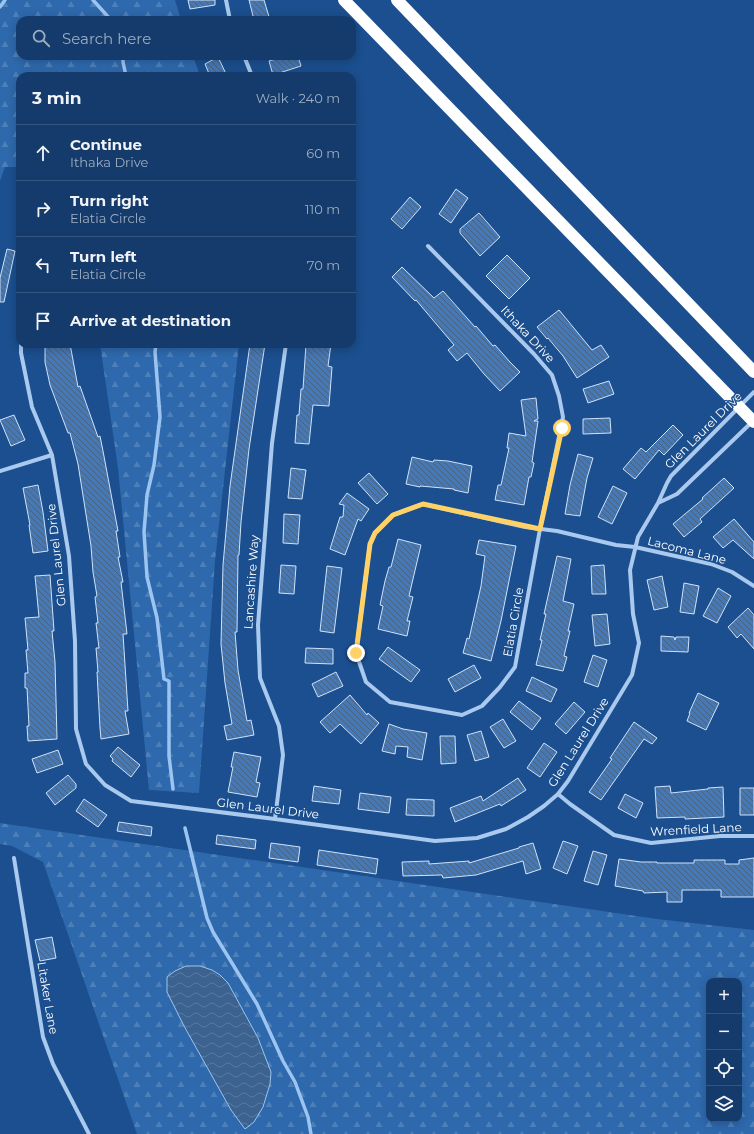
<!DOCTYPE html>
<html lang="en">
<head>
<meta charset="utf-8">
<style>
  :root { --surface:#143b6b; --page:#214673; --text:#f1f3f6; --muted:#9dadc1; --line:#33557e }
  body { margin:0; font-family:Montserrat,sans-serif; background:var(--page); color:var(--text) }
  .controls { position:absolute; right:12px; bottom:12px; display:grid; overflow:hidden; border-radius:8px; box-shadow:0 2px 10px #0003 }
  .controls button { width:36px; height:36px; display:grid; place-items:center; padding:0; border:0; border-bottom:1px solid var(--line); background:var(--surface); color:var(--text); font:20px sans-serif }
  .stop { position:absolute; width:12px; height:12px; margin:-9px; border:3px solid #ffd166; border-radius:50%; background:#fff }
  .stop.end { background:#ffd166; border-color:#fff; box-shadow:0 1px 4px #0008 }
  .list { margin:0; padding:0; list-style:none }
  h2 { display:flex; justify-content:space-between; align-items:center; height:52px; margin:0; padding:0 16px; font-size:17px }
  h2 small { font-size:13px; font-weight:400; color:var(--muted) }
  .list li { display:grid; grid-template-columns:26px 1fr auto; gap:12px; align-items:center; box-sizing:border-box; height:56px; padding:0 16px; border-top:1px solid var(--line) }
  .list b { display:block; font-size:15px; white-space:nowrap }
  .list p { margin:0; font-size:13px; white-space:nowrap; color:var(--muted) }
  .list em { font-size:13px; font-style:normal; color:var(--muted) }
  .icon { flex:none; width:22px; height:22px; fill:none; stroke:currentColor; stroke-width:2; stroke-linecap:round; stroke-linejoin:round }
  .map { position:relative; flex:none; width:754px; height:1134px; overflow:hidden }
  .search { position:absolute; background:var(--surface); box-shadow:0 2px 10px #0003; left:16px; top:16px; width:340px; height:44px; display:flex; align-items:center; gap:10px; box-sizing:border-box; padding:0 14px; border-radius:12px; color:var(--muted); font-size:15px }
  .panel { position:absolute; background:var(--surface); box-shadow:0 2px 10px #0003; left:16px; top:72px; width:340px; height:276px; border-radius:12px }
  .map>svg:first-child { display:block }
  .forest { fill:url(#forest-firs); fill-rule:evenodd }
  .water { fill:url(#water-waves); stroke:#9cc4f0 }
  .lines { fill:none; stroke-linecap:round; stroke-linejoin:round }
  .stream { stroke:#9cc4f0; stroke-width:3.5 }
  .building { fill:url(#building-back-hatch); stroke:#cfe3fa }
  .street { stroke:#a9c9ee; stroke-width:4 }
  .highway { stroke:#fff; stroke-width:12 }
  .route { stroke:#ffd166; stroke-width:5 }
  .labels { text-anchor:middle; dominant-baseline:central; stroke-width:3; stroke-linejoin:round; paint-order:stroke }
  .street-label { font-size:12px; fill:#fff; stroke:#1b4f8f }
</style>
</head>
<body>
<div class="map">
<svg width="754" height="1134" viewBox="0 0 754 1134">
  <defs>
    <pattern id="forest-firs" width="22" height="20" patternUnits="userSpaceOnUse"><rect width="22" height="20" fill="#2e69ad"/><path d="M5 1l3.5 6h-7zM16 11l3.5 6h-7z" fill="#4d80b9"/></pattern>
    <pattern id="water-waves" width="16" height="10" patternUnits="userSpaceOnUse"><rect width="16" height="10" fill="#3c6290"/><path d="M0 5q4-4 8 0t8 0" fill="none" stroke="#597aa1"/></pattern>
    <pattern id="building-back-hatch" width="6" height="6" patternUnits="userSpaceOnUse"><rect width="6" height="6" fill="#4478b7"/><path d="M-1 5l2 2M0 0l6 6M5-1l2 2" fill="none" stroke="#486282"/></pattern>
  </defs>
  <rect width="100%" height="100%" fill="#1b4f8f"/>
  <path class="forest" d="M0 0H175L181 20H20V56H193L200 76H20V167H5L0 181Z
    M100 344H239L215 561 199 793 149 790 118 468Z
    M0 823 657 919 754 930V1134H137L43 862 12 846 0 844ZM709 981H739V1119H709Z"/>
  <path class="water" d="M186 966H200L212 970 220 975 228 983 258 1038 271 1072 270 1084 263 1107 254 1122 245 1129 231 1110 184 1026 167 992V977L175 971Z"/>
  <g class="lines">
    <path class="stream" d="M93 0 111 20
      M0 7 5 0
      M123 56V62L126 76
      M156 344 155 352 160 417 154 465 147 495 144 532 147 577 157 618 164 679 169 681V756L173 789
      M185 828 207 918 213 932 257 1004 283 1061 295 1082 308 1117 311 1134"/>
  </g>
  <path class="building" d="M188 0H215V5L190 9Z
    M249 0H264L270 20H254Z
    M286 56H298L301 66 273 75 269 61Z
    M218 57 227 76H210L205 64Z
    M456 189 468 198 451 223 439 214Z
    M410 197 421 207 402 229 391 219Z
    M479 213 500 237 480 256 460 233V229Z
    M7 249 15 251 4 302H0V278Z
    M507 255 530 278 509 299 486 276Z
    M402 267 434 298 443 291 475 327 476 326 493 346 495 345 510 362 520 372 500 391 484 374 467 353 457 361 448 350 454 345 416 300 415 301 392 277Z
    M559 310 592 350 601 345 609 357 577 378 563 356 548 338 547 339 537 327Z
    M45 344H70L78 387 80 386 98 437 100 436 103 451 118 531H116L120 557H118L123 582H121L127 634H123L128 711H125L129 734 101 739 100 728 97 672H98L96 648H99L96 623H98L95 597 97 596 93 572 91 546 78 464 70 433H68L50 385 45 362Z
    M250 344H265L249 449 241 522 239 555H238L237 632H235L238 670 247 721 251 720 254 735 227 740 224 726 232 724 225 683 221 644 223 565 230 486Z
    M306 344H331L328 366 332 367 329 406 313 405 309 444 295 443 297 415H299L301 389H303Z
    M609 381 614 394 588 403 583 389Z
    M536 398 538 419 534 421H538L532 462 534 463 531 477H529L524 505 495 500 498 485H501L509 448H507L509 433 526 436 521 400Z
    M14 415 25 440 11 446 0 420Z
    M610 418 611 433 583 434V419Z
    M673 425 683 435 664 455 659 450 635 479 623 469 641 448 646 452Z
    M578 454 593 458 587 478 580 516 565 514 570 485Z
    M412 457 433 462 434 460 448 461 472 466 468 493 454 490V489L420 486V487L406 484Z
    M291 468 306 470 302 499 288 498Z
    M369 473 388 494 377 504 358 483Z
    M724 478 734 488 700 519 702 522 684 537 673 524 703 499 702 498Z
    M38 485 43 512 48 551 33 553 29 525H30L23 488Z
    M613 486 627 493 612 524 598 517Z
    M347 493 369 509 361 521 358 519 345 555 330 549 340 517H343L344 505 339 504Z
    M284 514 300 515 298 544 283 543Z
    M734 519 754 542V559L733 540 723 548 713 537Z
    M398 539 421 545 409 596 413 597 407 621H410L407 636 378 629 383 606 380 605 385 581 389 567H391Z
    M479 540 516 546 501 621 491 661 463 653 467 638 469 639 481 586 485 556 476 554Z
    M557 556 571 559 563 601 574 604 568 631H570L564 656 567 657 563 671 536 665 542 640H540L546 614H544Z
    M281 565 296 566 294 594 279 593Z
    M604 565 606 594H592L591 566Z
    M327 566 342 568 334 633 320 631Z
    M50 575 54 631H52L55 662 57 739 28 741 27 726H29L27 688H25V673H28L26 650H28L25 618 39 617 35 576Z
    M662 576 668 607 654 610 647 580Z
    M684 583 699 586 694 614 680 612Z
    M718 588 731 596 717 623 703 616Z
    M748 608 754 615V649L741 634 737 638 728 627Z
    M607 614 610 644 595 646 592 615Z
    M661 636 674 637 675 640 676 637H689L688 652 661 651Z
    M388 647 420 670 411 682 379 659Z
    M306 648 333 649V664L305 663Z
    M593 655 607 660 598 687 584 682Z
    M474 665 481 678 455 692 448 679Z
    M336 672 343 686 318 697 312 684Z
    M532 677 557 689 551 702 526 691Z
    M698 693 719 703 706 730 687 721 690 713H689Z
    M350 695 367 715 368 713 379 723 361 744 340 724 330 733 320 722Z
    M519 701 541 718 532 730 510 712Z
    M574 702 585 712 566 734 555 724Z
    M503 719 516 741 504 748 490 727Z
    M634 722 657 738 652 744 644 739 601 800 589 792 612 759 610 758Z
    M389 724 403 729 427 733 422 760 407 757 408 747 396 746 395 754 382 751Z
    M481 731 489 757 475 761 467 735Z
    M440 736H455L456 763 441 764Z
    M544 743 557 752 540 777 527 768Z
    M118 747 140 765 131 777 112 761 113 759 110 756Z
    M58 750 63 764 37 773 32 759Z
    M234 752 261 757 256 782 260 783 257 797 228 792 233 767H231Z
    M68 775 76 784V788L55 805 46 793Z
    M518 778 526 790 501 806 500 804 455 822 450 808 481 796 483 801Z
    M314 786 341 790 339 804 312 801Z
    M670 786 671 793 708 789V788L723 787 724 817 685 819V817L657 818 655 787Z
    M740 788H754V815H740Z
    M360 793 391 797 389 813 358 809Z
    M625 794 643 803 636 818 618 808Z
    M84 799 107 815 98 827 76 811Z
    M407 799 434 800V816L406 815Z
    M119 822 152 827 151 836 117 831Z
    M217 835 256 840 255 849 216 844Z
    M563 841 578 846 567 874 553 868Z
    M271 843 300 847 298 862 269 858Z
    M533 843 541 869 526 874 523 861 476 875 443 878 442 875 403 876 402 862 429 861V864L469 861V863L519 848V847Z
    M319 850 378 859 376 874 317 865Z
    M593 851 607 855 598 885 584 881Z
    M754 858V897H721V890H682V902H667V892L644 893 643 891 615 886 619 859 641 862H657V863H694V860H725V864H739V860Z
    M52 937 56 958 40 961 35 940Z"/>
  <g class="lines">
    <path class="street" d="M226 0 230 20
      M244 56 252 76
      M428 246 534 354 552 375 559 396 563 417 540 529 515 667 500 687 482 706 462 715 390 702 366 682 356 653 370 544 375 533 393 515 423 504 525 527 557 531 616 545 635 547 711 564 732 572 754 586
      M21 344V353L32 407 52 455 69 556 75 641 76 729 86 764 105 785 131 801 275 819 435 841 477 838 506 829 528 817 544 806 558 794 568 781 632 675 639 643 633 614 630 570 638 537 658 503 667 483 671 476 754 392
      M0 471 52 455
      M658 503 677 494 752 422
      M558 794 570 804 614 835 651 843 720 836H754
      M275 819 283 755 279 726 260 678 258 625 272 443 286 344
      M14 858 43 1037 53 1064 89 1134"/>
    <path class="highway" d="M344 0 754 422
      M397 0 754 372"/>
  </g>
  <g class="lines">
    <path class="route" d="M356 653 370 544 375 533 393 515 423 504 540 529 562 428"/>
  </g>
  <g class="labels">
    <g class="street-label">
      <text transform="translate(528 334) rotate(47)">Ithaka Drive</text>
      <text transform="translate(703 430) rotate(-45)">Glen Laurel Drive</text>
      <text transform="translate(687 550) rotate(14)">Lacoma Lane</text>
      <text transform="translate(56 555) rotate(-96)">Glen Laurel Drive</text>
      <text transform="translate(251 582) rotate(-86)">Lancashire Way</text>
      <text transform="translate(513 622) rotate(-80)">Elatia Circle</text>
      <text transform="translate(578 742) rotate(-58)">Glen Laurel Drive</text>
      <text transform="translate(268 808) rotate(7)">Glen Laurel Drive</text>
      <text transform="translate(696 829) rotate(-3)">Wrenfield Lane</text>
      <text transform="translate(48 998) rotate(80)">Litaker Lane</text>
    </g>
  </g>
</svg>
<div class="controls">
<button>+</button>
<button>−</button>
<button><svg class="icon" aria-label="locate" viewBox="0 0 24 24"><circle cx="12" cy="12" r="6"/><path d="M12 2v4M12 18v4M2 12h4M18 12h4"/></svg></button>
<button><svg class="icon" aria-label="layers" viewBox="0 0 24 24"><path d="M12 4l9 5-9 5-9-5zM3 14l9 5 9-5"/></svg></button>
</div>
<div class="stop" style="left:562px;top:428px"></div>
<div class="stop end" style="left:356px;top:653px"></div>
<div class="search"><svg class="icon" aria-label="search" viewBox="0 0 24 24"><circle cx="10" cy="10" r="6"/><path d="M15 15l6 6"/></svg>Search here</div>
<section class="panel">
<h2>3 min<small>Walk · 240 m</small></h2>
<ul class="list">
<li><svg class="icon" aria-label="ahead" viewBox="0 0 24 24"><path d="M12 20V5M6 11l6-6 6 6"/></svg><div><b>Continue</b><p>Ithaka Drive</p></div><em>60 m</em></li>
<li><svg class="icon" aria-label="right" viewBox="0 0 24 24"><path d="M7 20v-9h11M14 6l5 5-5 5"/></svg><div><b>Turn right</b><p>Elatia Circle</p></div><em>110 m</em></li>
<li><svg class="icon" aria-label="left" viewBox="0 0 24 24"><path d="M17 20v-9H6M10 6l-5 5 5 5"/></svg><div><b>Turn left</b><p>Elatia Circle</p></div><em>70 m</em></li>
<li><svg class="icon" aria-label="arrive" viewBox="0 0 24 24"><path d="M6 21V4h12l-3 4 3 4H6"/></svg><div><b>Arrive at destination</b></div></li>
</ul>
</section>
</div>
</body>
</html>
